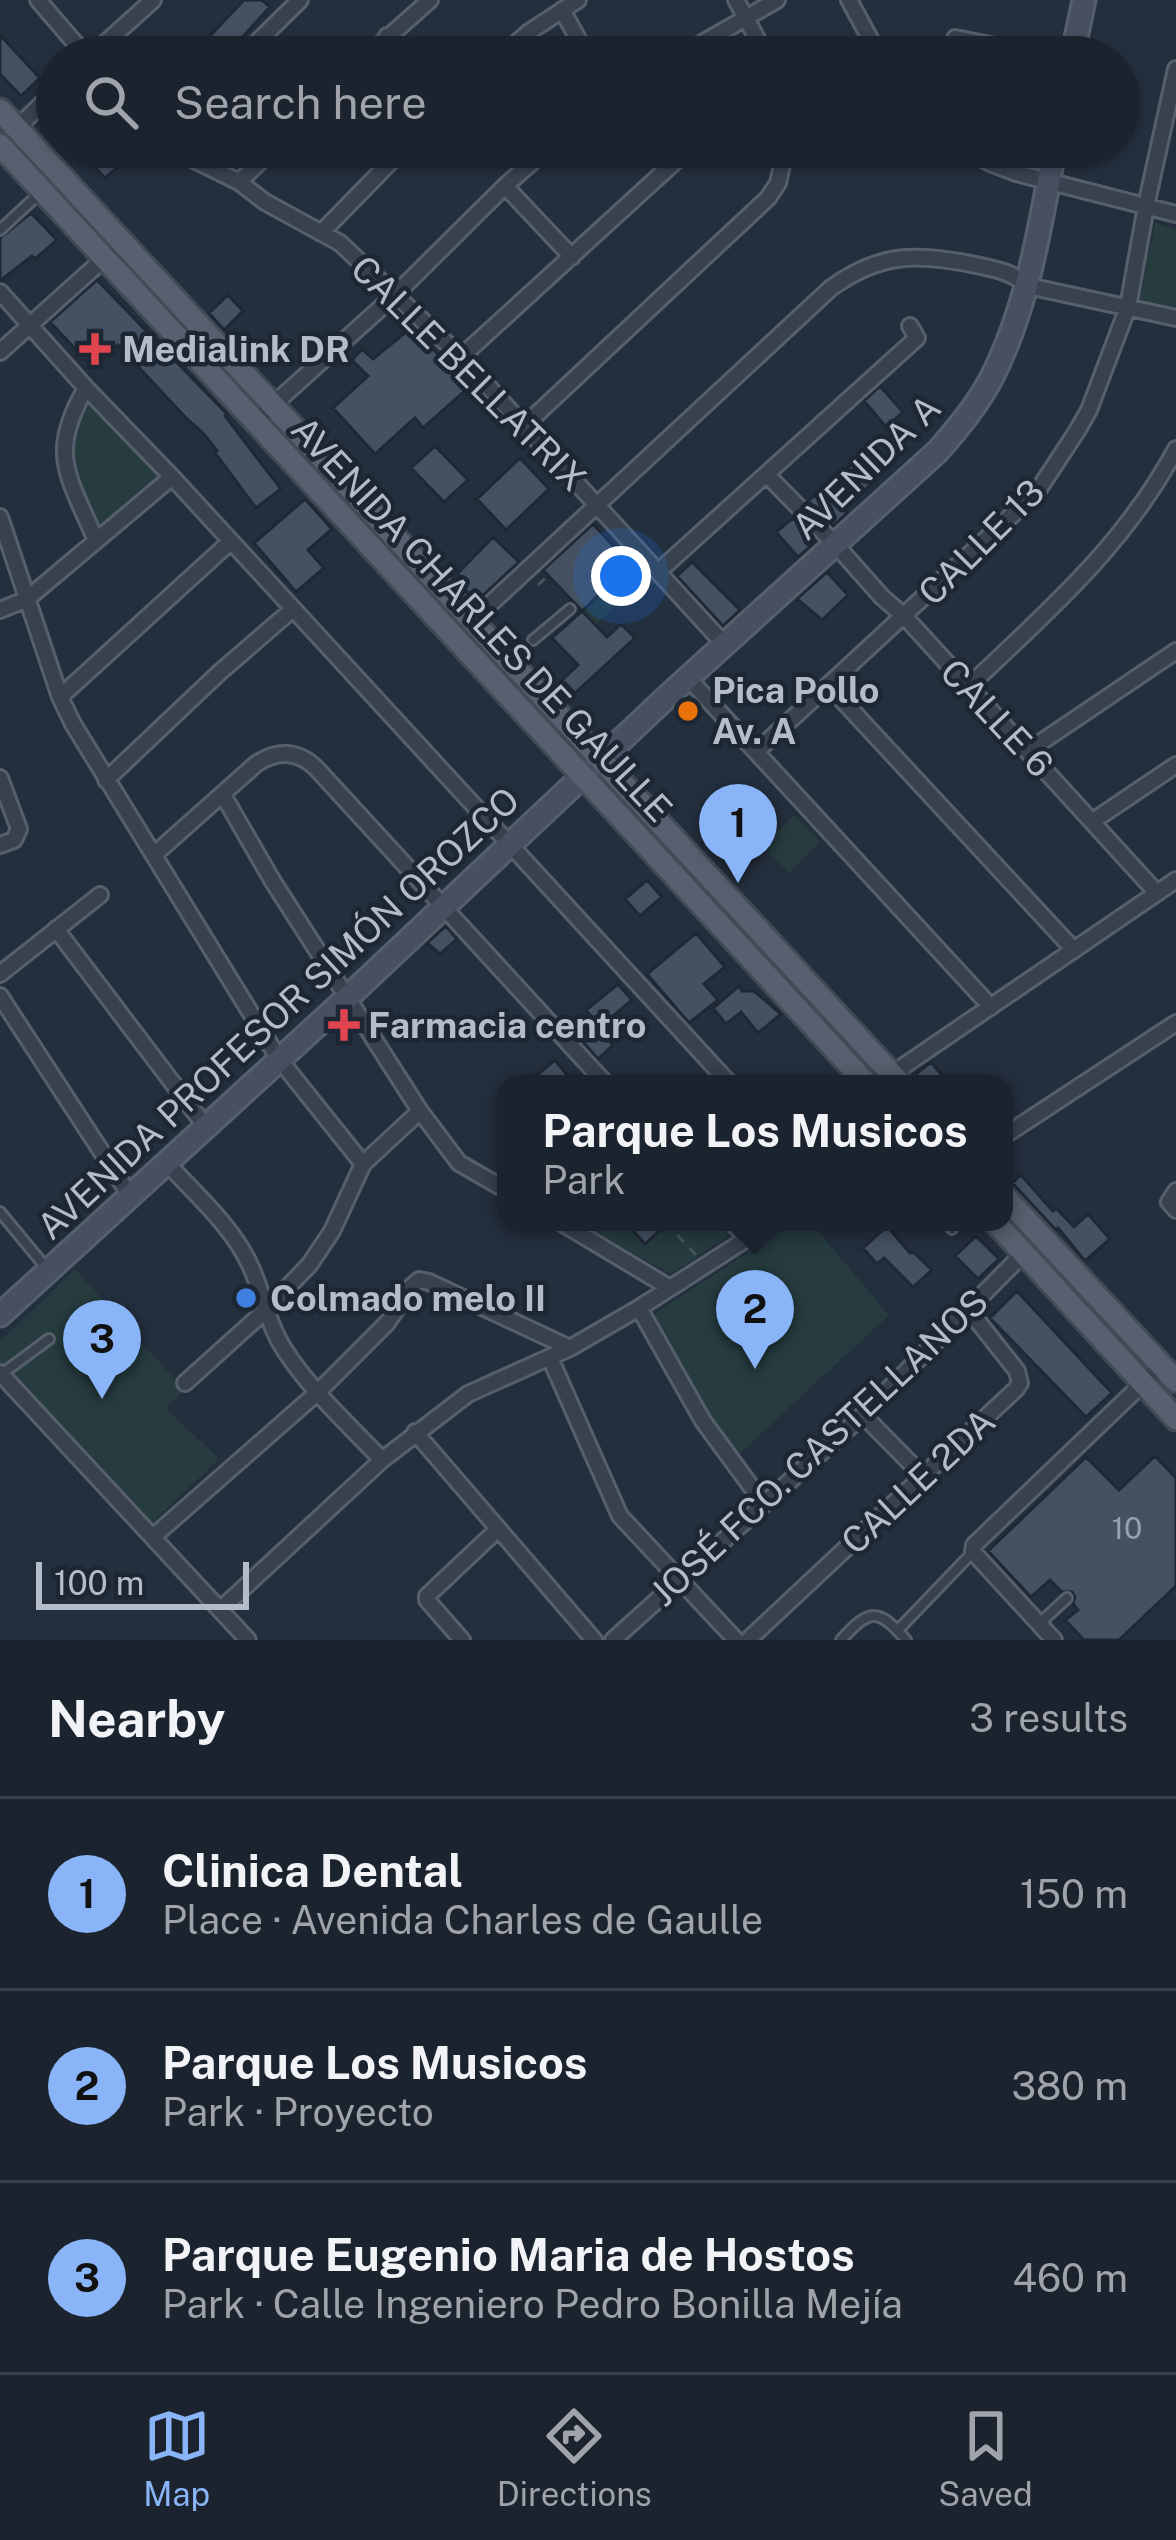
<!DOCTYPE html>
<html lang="en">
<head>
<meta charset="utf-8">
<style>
  :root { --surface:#1b232e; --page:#242b36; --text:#f1f3f6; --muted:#a0a4aa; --line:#39404a; --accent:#8ab4f8 }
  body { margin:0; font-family:"Public Sans",sans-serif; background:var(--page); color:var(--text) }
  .scale { position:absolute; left:36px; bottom:30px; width:213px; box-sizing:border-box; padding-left:12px; border:6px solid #b4bcc9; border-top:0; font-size:33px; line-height:42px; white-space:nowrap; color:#b4bcc9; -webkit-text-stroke:9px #1d2633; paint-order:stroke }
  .you { position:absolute; left:621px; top:576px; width:42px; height:42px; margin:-30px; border:9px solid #fff; border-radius:50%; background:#1a73e8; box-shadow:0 0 0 18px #1a73e833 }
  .badge { display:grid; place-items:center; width:78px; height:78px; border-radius:50%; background:var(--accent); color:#111; font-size:39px; font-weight:700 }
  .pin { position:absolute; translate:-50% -99px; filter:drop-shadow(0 3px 6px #0008) }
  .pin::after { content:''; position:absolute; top:63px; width:42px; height:36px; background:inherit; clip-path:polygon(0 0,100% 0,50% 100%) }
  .popup { position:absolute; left:497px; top:1075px; width:516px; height:156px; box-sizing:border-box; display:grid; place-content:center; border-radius:24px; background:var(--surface); filter:drop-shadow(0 3px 9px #0005); font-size:39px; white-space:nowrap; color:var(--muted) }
  .popup b { font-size:45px; color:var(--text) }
  .popup::after { content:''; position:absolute; left:50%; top:100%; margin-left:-24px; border:24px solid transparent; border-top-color:var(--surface) }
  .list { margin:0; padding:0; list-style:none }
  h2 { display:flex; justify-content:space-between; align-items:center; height:156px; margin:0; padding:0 48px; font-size:51px }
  h2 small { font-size:39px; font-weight:400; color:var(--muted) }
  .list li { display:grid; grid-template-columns:78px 1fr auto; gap:36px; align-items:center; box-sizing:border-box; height:192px; padding:0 48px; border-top:3px solid var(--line) }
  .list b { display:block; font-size:45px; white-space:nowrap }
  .list p { margin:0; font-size:39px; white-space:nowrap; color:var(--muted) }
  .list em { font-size:39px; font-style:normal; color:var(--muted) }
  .icon { flex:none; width:66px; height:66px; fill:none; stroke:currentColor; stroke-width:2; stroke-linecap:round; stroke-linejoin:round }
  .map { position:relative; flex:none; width:1176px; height:1640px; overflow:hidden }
  .search { position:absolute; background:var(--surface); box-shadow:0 3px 9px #0004; left:36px; right:36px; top:36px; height:132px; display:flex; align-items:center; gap:30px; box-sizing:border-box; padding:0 42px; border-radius:66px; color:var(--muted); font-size:45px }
  .sheet { height:732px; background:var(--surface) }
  nav { display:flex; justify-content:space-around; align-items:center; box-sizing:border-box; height:168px; border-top:3px solid var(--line); background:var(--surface); font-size:33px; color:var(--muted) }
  nav a { display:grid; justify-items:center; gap:6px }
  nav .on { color:var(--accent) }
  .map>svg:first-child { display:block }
  .green { fill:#263c3f }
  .building { fill:#455162; stroke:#1f2835; stroke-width:3 }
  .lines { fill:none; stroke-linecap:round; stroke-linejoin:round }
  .lane-casing { stroke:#565f6c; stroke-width:14 }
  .street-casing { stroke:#565f6c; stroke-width:20 }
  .secondary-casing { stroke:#565f6c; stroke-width:27 }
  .primary-casing { stroke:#414a57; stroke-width:27 }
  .path { stroke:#44595c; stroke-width:3; stroke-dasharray:9 9; stroke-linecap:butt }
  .lane { stroke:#38414e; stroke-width:8 }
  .street { stroke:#38414e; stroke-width:14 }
  .secondary { stroke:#465061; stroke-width:21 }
  .primary { stroke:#56606e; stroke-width:21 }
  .health-dot { fill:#e0444e; stroke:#1d2633; stroke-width:4.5 }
  .food-dot { fill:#e8710a; stroke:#1d2633; stroke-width:4.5 }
  .shop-dot { fill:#3f7fe0; stroke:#1d2633; stroke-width:4.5 }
  .labels { text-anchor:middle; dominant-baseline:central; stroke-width:9; stroke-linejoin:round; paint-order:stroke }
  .number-label { font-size:30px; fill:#98a1af }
  .poi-label { font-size:36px; font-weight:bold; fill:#b4bcc9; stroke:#1d2633; text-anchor:start }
  .street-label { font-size:36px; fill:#b4bcc9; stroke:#1d2633 }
</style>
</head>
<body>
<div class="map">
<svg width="1176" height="1640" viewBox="0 0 1176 1640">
  <rect width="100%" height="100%" fill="#242f3e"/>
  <path class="green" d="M1155 223 1176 230V310L1139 303 1147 265 1141 256 1150 249Z
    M90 403 167 484 104 539 70 474 71 434Z
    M632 563 645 577 596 625 582 611Z
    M794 815 820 842 789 873 762 846Z
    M586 1222 597 1230 605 1224 611 1230 620 1222H720L731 1234 671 1274 582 1226Z
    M795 1222H810L889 1315 736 1457 709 1421 648 1318Z
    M75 1269 185 1390 166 1408 219 1459 148 1527 0 1368V1342Z"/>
  <path class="building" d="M244 0H262L270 7 227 54 208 38Z
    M0 35 40 78 21 96 0 74Z
    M76 147H106L122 163 105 178Z
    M31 213 57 240 35 259 32 256 0 281V238Z
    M97 280 227 414 225 416 281 489 256 508 215 453 217 451 203 433 186 418 118 345 93 368 50 322Z
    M228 295 243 311 224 330 209 313Z
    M412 327 469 387 423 428 415 418 375 454 333 408 368 376 352 360 362 349 373 359Z
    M880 386 903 412 886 427 864 401Z
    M435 446 468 480 444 502 411 468Z
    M520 458 549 489 506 530 477 499Z
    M858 459 876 480 844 509 847 513 833 526 808 501Z
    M305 499 332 529 308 550 324 568 296 592 254 543Z
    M793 518 816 541 798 557 776 532Z
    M593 524 631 565 611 583 621 593 613 601 603 591 582 611 543 570Z
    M493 537 519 562 477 601 459 584 463 579 458 573Z
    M692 562 740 610 723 626 677 576Z
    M827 572 848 595 822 620 797 599Z
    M582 611 607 637 621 624 635 638 575 693 562 680 578 665 552 638Z
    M647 880 662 897 640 916 625 899Z
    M446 926 457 939 440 954 427 943Z
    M696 933 725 967 704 984 718 1000 689 1023 647 974Z
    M618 984 632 1000 600 1027 586 1010Z
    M739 986 742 991H754L781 1014 758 1033 741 1012 726 1024 713 1008Z
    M600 1030 613 1045 598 1059 584 1043Z
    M555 1060 568 1076 558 1084H526Z
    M931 1062 949 1084H917V1073Z
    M1021 1175 1053 1211 1056 1208 1074 1227 1088 1214 1110 1239 1085 1261 1058 1228 1056 1230 1012 1183Z
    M625 1222H669L645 1244Z
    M887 1226 910 1253 912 1251 932 1270 913 1287 884 1258 877 1264 863 1248Z
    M976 1236 999 1259 978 1279 955 1256Z
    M1017 1291 1112 1393 1086 1417 990 1318Z
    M1155 1456 1176 1478V1586L1119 1640H1084L1065 1620 1078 1610 1073 1604 1075 1597 1072 1592H1062L1050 1580 1031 1597 988 1551 1086 1457 1119 1490Z"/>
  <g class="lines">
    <g class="lane-casing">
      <path id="lane" d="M0 230 41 192
        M533 640 570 609
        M0 1212 48 1270
        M946 1222 952 1229
        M3 1373 49 1339
        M1040 1623 1067 1598
        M898 1630 972 1553
        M841 1640C869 1609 878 1607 906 1640"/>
    </g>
    <g class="street-casing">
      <path id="street" d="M38 0 87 57
        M736 0 767 57
        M849 0 880 57
        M562 10 588 57
        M387 36 407 57
        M955 38 1050 57
        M90 57 153 0
        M242 57 300 0
        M366 57 430 0
        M500 57 529 32 578 0
        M678 57 777 0
        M17 128 57 89
        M177 147 188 157 239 182 265 202 340 243 461 357 725 645
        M962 147 990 163 1016 173 1176 214
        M239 182 275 147
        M505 186 572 257
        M321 233 405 147
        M0 292 86 388 172 477 730 1084
        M0 352 108 255
        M461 357 691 147
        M86 388C47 455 69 476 96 541
        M254 422 395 295 505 186 549 147
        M524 426 768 198 778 183 786 147
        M768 476 835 544 882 597 905 617 1157 893
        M0 517 60 697 73 724 279 1059 363 1164
        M659 571 917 338 910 326
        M0 610 27 599 172 477
        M473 620 831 288C880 252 919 253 976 265 998 270 1010 271 1028 286L1176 318
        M688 678 991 1007
        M830 687 1074 950
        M968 687C1047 612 1123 547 1176 449
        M60 697 230 542
        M1028 751 1176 651
        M756 752 1037 492 1077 431 1089 410 1128 307 1146 206 1176 69
        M0 778 19 829 14 840 0 845
        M106 780 220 672 293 609
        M223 795 272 880 420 1111 459 1163 506 1190
        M1093 821 1176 765
        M155 854 256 764C277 750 297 750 316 768L606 1084
        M56 929 206 1127
        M0 974 100 895
        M0 996 131 1197
        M866 1083 892 1074 1176 880
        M1004 1136 1176 1023
        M167 1163C195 1194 231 1225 249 1263 263 1291 267 1323 284 1349 310 1390 349 1425 382 1460
        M1176 1191 1169 1202 1176 1210
        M560 1222 670 1288
        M732 1222 747 1239
        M639 1308 703 1421 764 1504
        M550 1358 620 1516 736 1640
        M0 1373 248 1640
        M185 1383 267 1309 310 1264 332 1231 363 1164 420 1111
        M863 1415 924 1477
        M415 1432 594 1640
        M154 1536 318 1392 387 1323 412 1286 419 1280 429 1282 570 1348
        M221 1609 382 1460 468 1394 570 1348 639 1308 773 1222
        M462 1640 427 1600V1596L497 1530
        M613 1640 863 1415 1024 1253
        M748 1640 1016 1389 1020 1383 1017 1371 968 1309
        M1054 1640 973 1552 974 1545 1162 1365"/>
    </g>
    <g class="secondary-casing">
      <path id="secondary" d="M1072 57 1084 0
        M0 1315 347 998 670 694 938 451C958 428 979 403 993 375 1029 303 1040 225 1055 147"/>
    </g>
    <g class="primary-casing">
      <path id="primary" d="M0 110 901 1084
        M0 145 867 1084
        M1004 1196 1176 1381
        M995 1222 1176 1419"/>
    </g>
    <path class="path" d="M538 585 548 576
      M665 1222 696 1255"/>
    <use href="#lane" class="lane"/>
    <use href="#street" class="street"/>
    <use href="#secondary" class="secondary"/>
    <use href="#primary" class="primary"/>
  </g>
  <g class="health-dot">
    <path d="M89 331h12v12h12v12h-12v12h-12v-12h-12v-12h12z"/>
    <path d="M338 1007h12v12h12v12h-12v12h-12v-12h-12v-12h12z"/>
  </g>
  <circle class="food-dot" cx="688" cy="711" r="12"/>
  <circle class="shop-dot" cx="246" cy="1298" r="12"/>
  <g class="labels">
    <g class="number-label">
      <text x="1127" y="1528">10</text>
    </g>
    <g class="poi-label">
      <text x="122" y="349">Medialink DR</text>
      <text x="712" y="690">Pica Pollo<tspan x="712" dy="41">Av. A</tspan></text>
      <text x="368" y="1025">Farmacia centro</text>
      <text x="270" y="1298">Colmado melo II</text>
    </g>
    <g class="street-label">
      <text transform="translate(469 373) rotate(45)">CALLE BELLATRIX</text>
      <text transform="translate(866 467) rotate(-44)">AVENIDA A</text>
      <text transform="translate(981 542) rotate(-45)">CALLE 13</text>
      <text transform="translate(482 619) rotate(47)">AVENIDA CHARLES DE GAULLE</text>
      <text transform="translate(997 718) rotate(47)">CALLE 6</text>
      <text transform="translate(278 1013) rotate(-43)">AVENIDA PROFESOR SIMÓN OROZCO</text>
      <text transform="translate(819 1447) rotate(-43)">JOSÉ FCO. CASTELLANOS</text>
      <text transform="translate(918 1481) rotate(-43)">CALLE 2DA</text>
    </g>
  </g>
</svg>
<div class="scale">100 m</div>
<div class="you"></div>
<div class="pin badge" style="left:738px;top:883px">1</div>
<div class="pin badge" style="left:755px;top:1369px">2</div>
<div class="popup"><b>Parque Los Musicos</b>Park</div>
<div class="pin badge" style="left:102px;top:1399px">3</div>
<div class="search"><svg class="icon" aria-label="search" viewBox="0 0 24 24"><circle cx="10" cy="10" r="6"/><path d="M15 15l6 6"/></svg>Search here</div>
</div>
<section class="sheet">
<h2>Nearby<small>3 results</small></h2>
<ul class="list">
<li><span class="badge">1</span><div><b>Clinica Dental</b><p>Place · Avenida Charles de Gaulle</p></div><em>150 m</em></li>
<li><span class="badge">2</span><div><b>Parque Los Musicos</b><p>Park · Proyecto</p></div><em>380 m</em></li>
<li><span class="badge">3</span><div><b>Parque Eugenio Maria de Hostos</b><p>Park · Calle Ingeniero Pedro Bonilla Mejía</p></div><em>460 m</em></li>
</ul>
</section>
<nav>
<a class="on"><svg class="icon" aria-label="map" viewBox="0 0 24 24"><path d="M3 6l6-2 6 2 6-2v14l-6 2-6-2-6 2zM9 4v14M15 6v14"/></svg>Map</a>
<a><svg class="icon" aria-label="directions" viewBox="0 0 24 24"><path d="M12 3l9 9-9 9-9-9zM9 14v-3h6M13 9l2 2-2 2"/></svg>Directions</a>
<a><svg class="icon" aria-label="saved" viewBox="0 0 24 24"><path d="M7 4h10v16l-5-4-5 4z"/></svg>Saved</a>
</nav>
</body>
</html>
